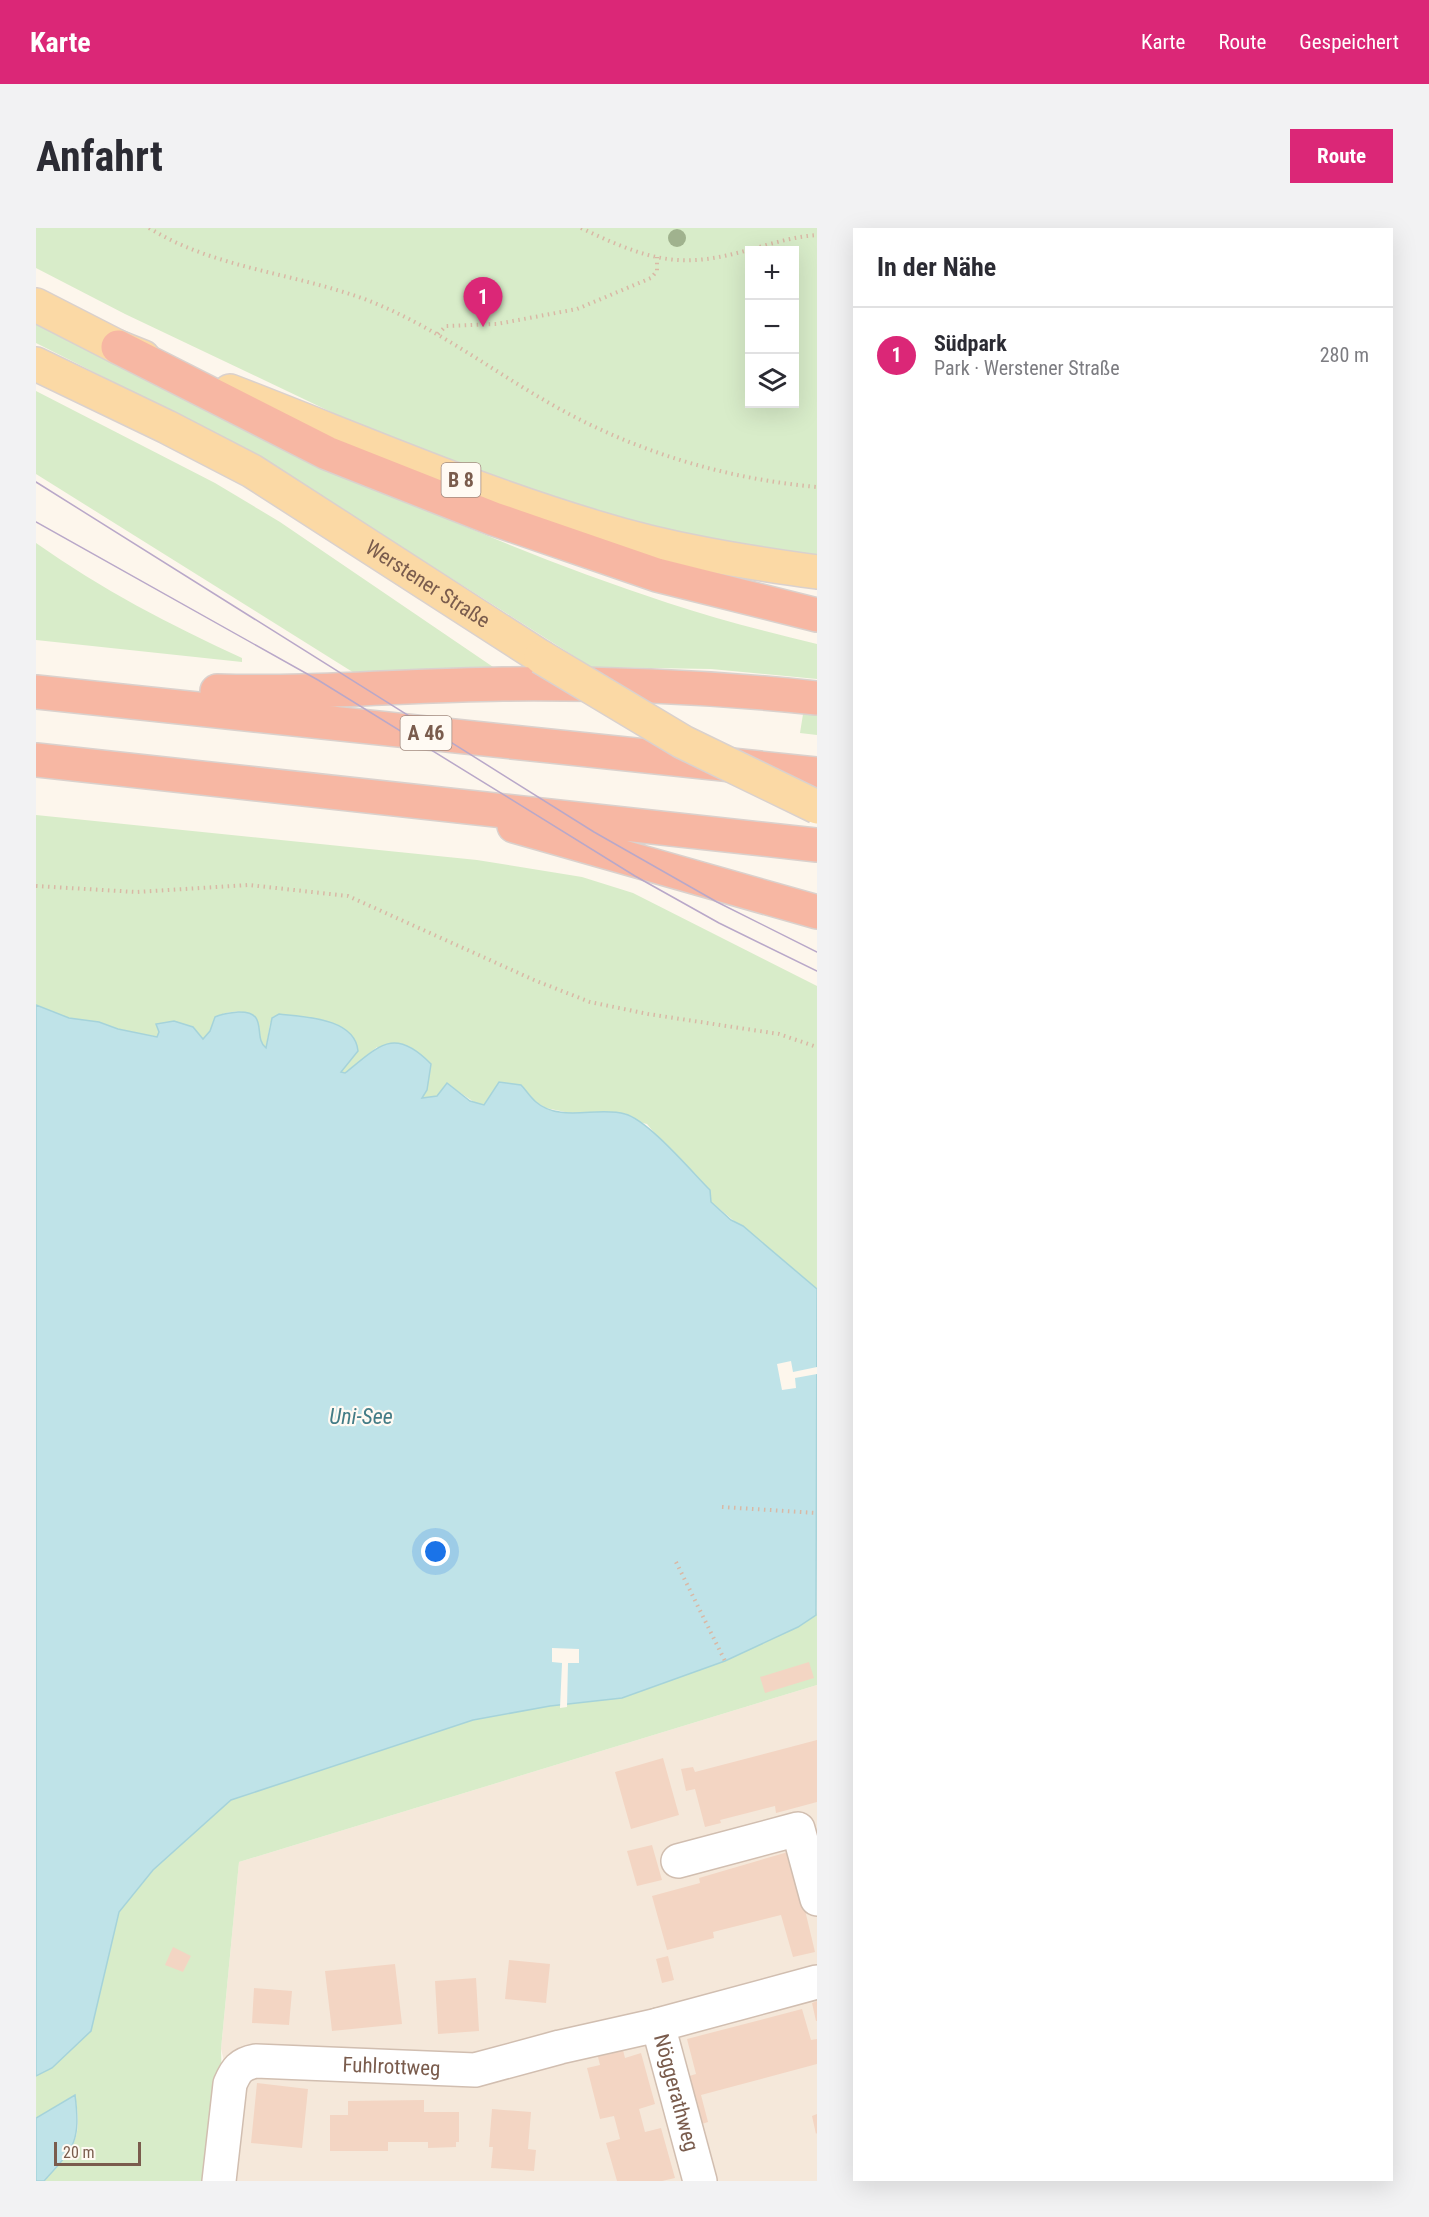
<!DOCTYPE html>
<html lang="de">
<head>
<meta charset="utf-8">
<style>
  :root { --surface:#fff; --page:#f2f2f3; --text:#2b2b33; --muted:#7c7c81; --line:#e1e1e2; --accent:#db2777 }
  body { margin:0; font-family:"Roboto Condensed",sans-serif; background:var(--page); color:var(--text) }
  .controls { position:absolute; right:18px; top:18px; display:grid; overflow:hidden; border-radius:0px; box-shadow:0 6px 24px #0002 }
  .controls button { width:54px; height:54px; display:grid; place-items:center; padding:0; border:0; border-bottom:2px solid var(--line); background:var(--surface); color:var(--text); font:30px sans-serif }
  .scale { position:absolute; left:18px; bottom:15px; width:87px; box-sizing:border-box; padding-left:6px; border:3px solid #7a5c4d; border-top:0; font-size:16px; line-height:21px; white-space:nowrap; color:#7a5c4d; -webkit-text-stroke:4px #fffaf3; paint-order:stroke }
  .you { position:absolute; left:400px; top:1324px; width:21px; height:21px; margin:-15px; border:4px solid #fff; border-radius:50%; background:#1a73e8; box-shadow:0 0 0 9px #1a73e833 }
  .badge { display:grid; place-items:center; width:39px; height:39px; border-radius:50%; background:var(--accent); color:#fff; font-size:20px; font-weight:700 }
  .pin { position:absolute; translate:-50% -50px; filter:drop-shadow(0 2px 3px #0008) }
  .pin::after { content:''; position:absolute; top:32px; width:21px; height:18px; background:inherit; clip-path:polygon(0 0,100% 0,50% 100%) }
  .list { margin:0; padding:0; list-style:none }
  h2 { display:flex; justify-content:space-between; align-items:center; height:78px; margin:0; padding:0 24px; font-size:26px }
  h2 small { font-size:20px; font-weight:400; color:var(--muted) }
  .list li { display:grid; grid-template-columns:39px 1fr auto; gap:18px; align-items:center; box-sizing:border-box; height:96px; padding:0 24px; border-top:2px solid var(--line) }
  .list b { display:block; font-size:22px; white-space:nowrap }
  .list p { margin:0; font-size:20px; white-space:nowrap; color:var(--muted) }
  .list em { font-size:20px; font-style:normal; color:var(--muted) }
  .icon { flex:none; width:33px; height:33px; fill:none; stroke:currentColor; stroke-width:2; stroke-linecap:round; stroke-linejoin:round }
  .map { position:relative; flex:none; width:781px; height:1953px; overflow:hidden; border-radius:0px }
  header { display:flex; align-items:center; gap:36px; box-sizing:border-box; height:84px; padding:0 30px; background:var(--accent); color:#fff }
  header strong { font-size:28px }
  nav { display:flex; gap:33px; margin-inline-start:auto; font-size:21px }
  .intro { display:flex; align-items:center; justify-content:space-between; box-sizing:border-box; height:144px; padding:0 36px }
  h1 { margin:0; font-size:42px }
  .button { padding:15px 27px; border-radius:0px; background:var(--accent); color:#fff; font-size:21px; font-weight:700 }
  main { display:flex; gap:36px; padding:0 36px }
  aside { flex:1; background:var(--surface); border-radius:0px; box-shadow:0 6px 24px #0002 }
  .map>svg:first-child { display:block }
  .residential { fill:#f5e8da }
  .green { fill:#d8ecc9; fill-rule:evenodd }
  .water { fill:#bfe3e8; stroke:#a5d3da; stroke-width:1.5 }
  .pier { fill:#fdf6ec }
  .building { fill:#f3d5c3 }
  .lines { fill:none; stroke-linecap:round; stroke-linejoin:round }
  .minor-casing { stroke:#d1beb0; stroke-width:36 }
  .major-casing { stroke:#dad1cd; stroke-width:36 }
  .highway-casing { stroke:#dad1cd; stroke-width:36 }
  .path { stroke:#d9b8a5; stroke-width:4; stroke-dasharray:1.5 4.5; stroke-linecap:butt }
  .minor { stroke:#fff; stroke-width:33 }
  .major { stroke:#fbd9a5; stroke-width:33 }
  .highway { stroke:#f7b7a3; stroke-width:33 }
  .tram { stroke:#b9a8c9; stroke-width:1.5 }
  .major-bridge-casing { stroke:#dad1cd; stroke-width:36; stroke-linecap:butt }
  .major-bridge { stroke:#fbd9a5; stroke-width:33 }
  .tree { fill:#a0b28e }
  .labels { text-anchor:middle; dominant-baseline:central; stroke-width:4.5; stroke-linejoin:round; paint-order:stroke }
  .shield { fill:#fffaf3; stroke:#a28b7f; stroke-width:1.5 }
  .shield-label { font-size:20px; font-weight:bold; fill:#7a5c4d }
  .street-label { font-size:21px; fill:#7a5c4d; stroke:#fffaf3 }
  .water-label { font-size:22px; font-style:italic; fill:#437c86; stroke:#fffaf3 }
</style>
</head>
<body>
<header>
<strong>Karte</strong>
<nav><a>Karte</a><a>Route</a><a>Gespeichert</a></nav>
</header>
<div class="intro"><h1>Anfahrt</h1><a class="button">Route</a></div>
<main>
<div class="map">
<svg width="781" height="1953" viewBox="0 0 781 1953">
  <rect width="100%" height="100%" fill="#fdf6ec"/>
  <path class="residential" d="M781 1457V1953H184L194 1856 185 1821 203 1634Z"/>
  <path class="green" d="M0 0H781V334L730 328 465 258 295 184 89 86 0 40ZM714 22H758V176H714Z
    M0 96C207 198 413 303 632 375 681 391 731 404 781 416V451L675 441 555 439 235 236 187 209 0 115Z
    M0 163 179 255 244 294 463 443 331 453 0 246Z
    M0 315C65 361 134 397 206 430V434L0 412Z
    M768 480 781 482V507L764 505Z
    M0 587 441 632 546 649 597 665 781 758V1061L675 974 611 896 562 884 539 886 510 880 500 874 493 866 452 871 448 877 444 878 411 856C406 866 397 873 386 870L391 862 341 819 309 845 305 844 322 823 238 788 234 796 230 820 227 819 217 787C205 781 191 783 179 789L174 803 167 811 157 799 124 804 121 809 82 801 63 794 33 790 0 777Z
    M781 1383V1457L203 1634 185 1821 186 1861 177 1953H8C36 1922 48 1912 39 1868L0 1890V1848L16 1840 55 1803 83 1684 117 1642 195 1572 437 1492 514 1478 586 1470 780 1387Z"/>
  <path class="water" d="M0 777 33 790 63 794 82 801 121 809 123 804 120 796 138 793 157 799 167 811 174 803 179 789C187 785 193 785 202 784 234 783 216 809 230 820L236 790 243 786C269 789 319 790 322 823L305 844 309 845C343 818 358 798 395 836L391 862 386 870 401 868 411 855 434 873 448 877 463 854 485 857C490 862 494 869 500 874 524 895 562 878 589 886 612 892 655 943 674 962L675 974 695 992 707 998 781 1061 780 1387 762 1399 689 1433 586 1470 514 1478 437 1492 195 1572 117 1642 83 1684 55 1803 16 1840 0 1848Z
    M39 1867C45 1914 38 1920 8 1953H0V1890Z"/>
  <path class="pier" d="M755 1133 757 1144 781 1139V1146L759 1150 760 1160 746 1162 741 1136Z
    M516 1420 543 1421V1435H532L531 1479 524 1480 526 1435 516 1434Z"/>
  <path class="building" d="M773 1434 778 1450 729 1465 724 1449Z
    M781 1512V1574L740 1585 739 1578 688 1591 684 1592 685 1595 669 1599 659 1561 650 1563 645 1541 657 1539 659 1544Z
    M627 1530 643 1587 595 1601 579 1544Z
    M616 1617 626 1652 601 1658 591 1623Z
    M752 1624 758 1636 779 1724 757 1729 745 1687 677 1704 678 1710 631 1722 616 1668 664 1655 663 1650Z
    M137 1719 155 1728 147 1744 129 1737Z
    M632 1728 638 1752 626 1755 620 1731Z
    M473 1732 514 1736 510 1775 469 1771Z
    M359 1736 366 1796 296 1803 289 1743Z
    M440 1750 443 1803 402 1806 399 1753Z
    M218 1760 256 1763 253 1797 216 1795Z
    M781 1773V1793H780L776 1775Z
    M766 1781 775 1812 781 1811V1836L665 1867 672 1894 660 1898 647 1850 660 1846 651 1811Z
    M586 1818 589 1830 605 1825 619 1876 603 1881 609 1904 625 1900 639 1950 626 1953H581L570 1915 584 1911 578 1888 564 1891 551 1840 564 1837 561 1825Z
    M221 1855 272 1861 266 1920 215 1915Z
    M388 1872V1884H423V1914H420V1919L392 1920V1914H352V1923H294V1887H312V1873Z
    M456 1881 495 1884 492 1921 500 1922 498 1943 455 1940 457 1919H453Z
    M781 1886V1905L780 1906 776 1888Z"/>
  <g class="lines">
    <g class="minor-casing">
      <g id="minor">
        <path d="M642 1633 762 1601 781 1671"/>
        <path id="s1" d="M622 1797 664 1953"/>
        <path id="s2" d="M183 1953 194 1856C200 1842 204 1836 220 1833L439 1842 524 1819 622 1797 781 1754"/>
      </g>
    </g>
    <g class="major-casing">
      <g id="major">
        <path d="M0 77 82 119 107 129"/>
        <path id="s3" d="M0 136 131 199 216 243 505 429"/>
        <path d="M194 163C316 210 437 263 562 300 633 322 708 334 781 344"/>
      </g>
    </g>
    <g class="highway-casing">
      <path id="highway" d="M82 119 291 225 458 291 621 347 781 387
        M181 463C277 466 371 457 467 456 572 455 677 459 781 470
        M0 464 781 546
        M0 532 781 617
        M478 598 781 684"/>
    </g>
    <path class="path" d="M113 0C181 42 263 45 336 74 403 101 459 145 522 180 601 224 691 251 781 259
      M545 0C581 17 619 35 659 32 701 30 739 10 781 7
      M402 106 410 98 461 96 541 81 615 50 621 43V29
      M0 658 100 664 213 657 312 668 498 752 554 774 612 786 743 806 781 819
      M686 1279 781 1285
      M640 1334 689 1433"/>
    <use href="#minor" class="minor"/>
    <use href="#major" class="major"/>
    <use href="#highway" class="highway"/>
    <path class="tram" d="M0 254 558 604 681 674 781 724
      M0 294 282 452 599 648 683 695 781 743"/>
    <g class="major-bridge-casing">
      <path id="major-bridge" d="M505 429 647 514 781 579"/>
    </g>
    <use href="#major-bridge" class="major-bridge"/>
  </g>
  <circle class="tree" cx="641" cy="10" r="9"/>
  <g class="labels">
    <g class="shield">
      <rect x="405.5" y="235" width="39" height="34" rx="4.5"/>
      <rect x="364.5" y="488" width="51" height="34" rx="4.5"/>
    </g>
    <g class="shield-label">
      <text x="425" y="252">B 8</text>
      <text x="390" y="505">A 46</text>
    </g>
    <g class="street-label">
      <text stroke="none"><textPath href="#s3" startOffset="450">Werstener Straße</textPath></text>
      <text stroke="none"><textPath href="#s2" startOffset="270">Fuhlrottweg</textPath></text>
      <text stroke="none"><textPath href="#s1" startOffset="70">Nöggerathweg</textPath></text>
    </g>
    <g class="water-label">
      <text x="325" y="1188">Uni-See</text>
    </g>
  </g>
</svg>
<div class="controls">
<button>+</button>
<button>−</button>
<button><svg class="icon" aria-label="layers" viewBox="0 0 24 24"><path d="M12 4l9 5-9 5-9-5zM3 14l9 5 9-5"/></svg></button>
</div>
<div class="scale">20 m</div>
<div class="you"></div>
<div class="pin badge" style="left:447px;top:99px">1</div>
</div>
<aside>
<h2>In der Nähe<small></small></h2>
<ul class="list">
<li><span class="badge">1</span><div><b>Südpark</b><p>Park · Werstener Straße</p></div><em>280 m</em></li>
</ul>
</aside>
</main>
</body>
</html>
